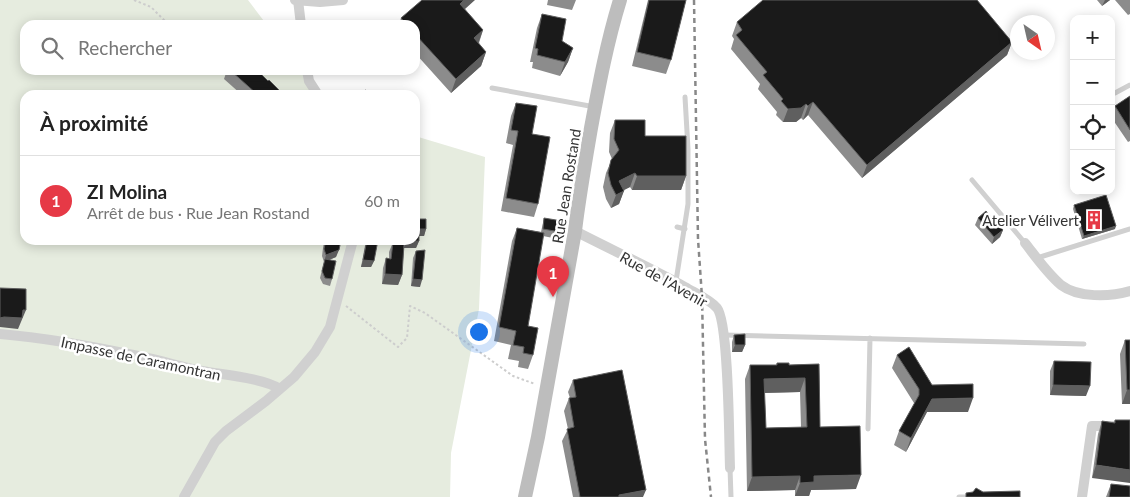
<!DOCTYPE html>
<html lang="fr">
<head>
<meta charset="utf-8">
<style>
  :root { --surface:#fff; --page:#f2f2f2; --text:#222; --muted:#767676; --line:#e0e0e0; --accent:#e63946 }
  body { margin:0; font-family:Lato,sans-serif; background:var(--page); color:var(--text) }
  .controls { position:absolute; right:15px; top:15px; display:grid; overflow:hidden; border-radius:10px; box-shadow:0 2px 12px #0003 }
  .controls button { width:45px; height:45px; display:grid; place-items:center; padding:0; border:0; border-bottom:1px solid var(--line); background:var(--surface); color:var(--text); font:25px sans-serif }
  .compass { position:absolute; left:1010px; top:15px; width:45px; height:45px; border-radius:50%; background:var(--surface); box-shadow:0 2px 12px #0003; rotate:146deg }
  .you { position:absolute; left:478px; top:331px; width:18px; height:18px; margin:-12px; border:4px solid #fff; border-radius:50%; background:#1a73e8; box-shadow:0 0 0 8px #1a73e833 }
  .badge { display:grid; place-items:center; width:32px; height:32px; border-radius:50%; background:var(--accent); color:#fff; font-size:16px; font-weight:700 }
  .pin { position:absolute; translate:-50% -41px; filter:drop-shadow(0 1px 2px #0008) }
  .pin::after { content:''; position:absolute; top:26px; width:18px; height:15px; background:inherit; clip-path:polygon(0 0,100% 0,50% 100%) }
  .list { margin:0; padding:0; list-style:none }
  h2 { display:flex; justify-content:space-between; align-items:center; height:65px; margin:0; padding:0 20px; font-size:21px }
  h2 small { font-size:16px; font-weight:400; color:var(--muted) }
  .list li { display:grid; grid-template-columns:32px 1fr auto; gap:15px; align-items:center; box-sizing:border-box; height:90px; padding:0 20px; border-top:1px solid var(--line) }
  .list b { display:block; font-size:19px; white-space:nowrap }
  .list p { margin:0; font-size:16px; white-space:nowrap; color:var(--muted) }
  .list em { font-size:16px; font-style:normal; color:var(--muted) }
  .icon { flex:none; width:28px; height:28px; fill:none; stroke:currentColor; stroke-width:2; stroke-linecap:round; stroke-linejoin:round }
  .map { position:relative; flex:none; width:1130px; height:497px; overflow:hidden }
  .search { position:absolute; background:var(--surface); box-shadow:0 2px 12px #0003; left:20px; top:20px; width:400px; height:55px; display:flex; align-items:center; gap:12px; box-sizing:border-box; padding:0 18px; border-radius:15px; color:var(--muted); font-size:19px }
  .panel { position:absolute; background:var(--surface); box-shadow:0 2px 12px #0003; left:20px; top:90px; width:400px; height:155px; border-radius:15px }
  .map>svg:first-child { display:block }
  .green { fill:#e6ecdf }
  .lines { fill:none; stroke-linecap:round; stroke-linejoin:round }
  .path { stroke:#cdcdcd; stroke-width:2; stroke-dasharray:2.5 2.5; stroke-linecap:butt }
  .service { stroke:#d0d0d0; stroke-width:5 }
  .minor { stroke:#d0d0d0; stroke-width:10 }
  .secondary { stroke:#bdbdbd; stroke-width:14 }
  .rail { stroke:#888; stroke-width:2.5; stroke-dasharray:5 4; stroke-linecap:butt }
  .wall { fill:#8c8c8c; fill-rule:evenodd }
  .shaded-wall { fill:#5f5f5f }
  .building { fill:#1a1a1a; stroke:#5f5f5f; fill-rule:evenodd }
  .labels { text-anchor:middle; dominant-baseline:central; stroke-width:5; stroke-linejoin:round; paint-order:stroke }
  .street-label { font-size:15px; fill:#333; stroke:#fff }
  .poi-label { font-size:15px; fill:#333; stroke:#fff; text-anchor:end }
</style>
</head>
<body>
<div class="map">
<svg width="1130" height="497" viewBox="0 0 1130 497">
  <rect width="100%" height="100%" fill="#fff"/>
  <path class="green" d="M0 0H248L267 25H25V70H302L322 95H25V240H415V136L485 157 479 309 451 453 450 497H0Z"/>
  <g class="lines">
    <path class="path" d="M134 0 151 7 169 25
      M216 70 220 73
      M346 306 398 347 407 338 410 306 425 313 513 376 535 384"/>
    <path class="service" d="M492 88 595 107
      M1115 93 1130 85
      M972 180 1025 243
      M677 227 685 229
      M1037 258 1130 229
      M676 281 688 204V149L685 97
      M724 335 1084 344
      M868 429 870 338
      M730 468 731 497
      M959 497H970"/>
    <path class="minor" d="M295 0 320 2 343 0
      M298 0 301 25
      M307 70 309 81 318 95
      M575 231C612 250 649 267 685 287 695 293 709 299 717 308 729 323 729 442 730 468
      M1025 243C1036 257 1047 273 1061 285 1078 298 1110 297 1130 291
      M0 334C48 338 96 347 143 357 163 361 182 367 202 371 224 375 263 378 280 389
      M184 497 215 442 226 431 266 401 294 377 315 352 330 327 353 240
      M1082 497 1092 426H1130"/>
    <path class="secondary" d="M525 497 538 437 575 231C579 197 585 163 591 128 599 85 607 42 620 0"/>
    <path class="rail" d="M694 0 698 239 702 297 705 439 711 497"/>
  </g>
  <path class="wall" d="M548 0H576L572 10 547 5Z
    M648 0H686L671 60 666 74 632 66Z
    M1097 0H1110L1102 6Z
    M1115 0H1130V14L1128 15Z
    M465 9 483 30 479 43 486 52 481 66 451 93 415 53V25H399L401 18Z
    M542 14 562 41 573 48 568 62 560 76 532 68 533 62H530L537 28Z
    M737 22 1012 42 1007 55 862 178 808 115 803 120 801 118 796 122H783L776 115 777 112 758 89 760 84 731 49 734 39 732 36Z
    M227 70H257L281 95H242L224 79Z
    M1130 96V141L1128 142 1111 117V116L1115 106Z
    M516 103 532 134 538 204 534 217 501 211 513 145 506 143 511 116Z
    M615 120 645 136 686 176 681 190H632L630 187 624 190 619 204 611 208 606 199 603 187 606 173 612 159 609 152 610 133Z
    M1074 205 1115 229 1082 239 1073 209Z
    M544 218 560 232 558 239 543 236 528 326 533 355 528 369 518 367 519 361 508 359 511 345 494 341 512 241 517 228 541 232Z
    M978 218 1003 230 1000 237 992 244 975 225Z
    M416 219 426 229 424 236H419V241L416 248H404L402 275 398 285 382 284 383 268 386 258H389V252L393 242 404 244V240H415V221Z
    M324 240H341L336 257 329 260 332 279 330 286 323 284 320 278 324 262 322 256Z
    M366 240H378L374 261 371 267H361Z
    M416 251 420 287 411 286 413 258Z
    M734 335 745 345 742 352H732V342Z
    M1125 340 1130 404H1122L1120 354Z
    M897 355 932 385 968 412H927L906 452 894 445 899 431 914 405V403L892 368Z
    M1054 361 1086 396 1050 395V371Z
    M777 363 789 365 819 364 820 427 856 489 811 490 809 496H795V490L747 491 745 379 750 365H776ZM800 392 801 427 766 428 764 393Z
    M573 380 643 497H573L562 441 568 429 564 411 569 398H570L568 392Z
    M1115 420H1130L1092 478 1098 434 1102 421 1114 423Z
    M1111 484 1130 497H1106Z"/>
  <path class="shaded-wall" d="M464 0H475L455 18 460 4Z
    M1105 0H1110L1102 6Z
    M483 30 478 44 474 38Z
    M1012 42 1007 55 862 178 867 165Z
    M573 48 568 62 560 76 565 62Z
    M486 52 481 66 451 93 456 79Z
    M813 102 808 115 803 120 808 106Z
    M806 104 801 118 796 122H783L788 109Z
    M635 173 630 187 616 194 619 181Z
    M637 176H686L681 190H632Z
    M624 191 619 204 611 208 616 195Z
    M1116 226 1115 229 1082 239 1084 236Z
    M419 229H426L424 236H416Z
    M1003 230 1000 237 992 244 994 237Z
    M406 241H419L416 248H404Z
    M339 250 336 257 324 262 326 255Z
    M363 260 374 261 371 267H361Z
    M385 274 402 275 398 285 382 284Z
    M413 279 422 280 420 287 411 286Z
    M23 310H26L18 329 0 327V318Z
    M735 345H745L742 352H732Z
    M805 378 800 392 759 393 764 379Z
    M1053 385 1090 386 1086 396 1050 395Z
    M1127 390H1130V404H1122Z
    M973 398 968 412H927L906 452 911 438 932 399Z
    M1096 465 1130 470V483L1092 478Z
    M861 475 856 489 811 490 809 496H795L800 483 814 476Z
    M800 476 795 490 747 491 752 477Z
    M646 490 643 497H618L619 495Z"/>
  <path class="building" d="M422 0H464L460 4 483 30 474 38 486 52 456 79 415 34V25H407L401 18Z
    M649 0H686L671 60 637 52Z
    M763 0H977L1012 42 867 165 813 102 808 106 806 104 801 108 788 109 781 101 783 99 763 75 767 72 736 35 742 30 737 22Z
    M542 14 566 19 562 41 573 48 565 62 537 55 538 49 535 48Z
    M230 70H257L268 81 269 80 282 93 280 95H258Z
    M366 90 368 95H355Z
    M1130 96V130L1115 106Z
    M516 103 537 106 532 134 550 137 538 204 506 198 518 131 511 130Z
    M615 120H645V136H686V176H637L635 173 619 181 624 191 616 195 611 185 608 173 611 160 619 150 614 139Z
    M1106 195 1116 226 1084 236 1074 205Z
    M986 211 1003 230 994 237 978 218Z
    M544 218 562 221 560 232 543 229Z
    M416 219H426V229H419V241H406V240H415V225H416Z
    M517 228 544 233 528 326 538 328 533 355 523 353 524 347 513 345 516 331 499 327Z
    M326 240H341L339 250 326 255 324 249Z
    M367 240H378L374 261 363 260Z
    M393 242 404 244 402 275 385 274 386 258 391 259Z
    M425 250 422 280 413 279 416 251Z
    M325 259 336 261 332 279 325 278 322 271Z
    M0 288 26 289V310H23L22 318 4 317 0 318Z
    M745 334V345H735L734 335Z
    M1125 340H1130V390H1127Z
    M909 347 932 385 973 384V398L932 399 911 438 899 431 919 395V389L897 355Z
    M1054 361 1091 362 1090 386 1053 385Z
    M777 363H789V365L819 364 820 427 860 426 861 475 814 476V482L800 483V476L752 477 750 365H777ZM805 378 807 427 766 428 764 379Z
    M622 370 646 490 619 495V497H580L567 429 574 427 569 398 576 397 573 380Z
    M1115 420H1130V470L1096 465 1102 421 1115 423Z
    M1111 484 1130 486V497H1109Z
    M976 488 983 492 1020 491V497H966V493L973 492Z"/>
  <defs>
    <g id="building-bare" transform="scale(1.5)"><path d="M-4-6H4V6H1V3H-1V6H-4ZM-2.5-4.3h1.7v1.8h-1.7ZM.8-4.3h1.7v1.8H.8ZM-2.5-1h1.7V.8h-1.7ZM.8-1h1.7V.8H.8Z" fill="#e63946" stroke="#fff" stroke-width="2.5" paint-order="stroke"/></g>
  </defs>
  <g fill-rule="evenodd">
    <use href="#building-bare" x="1094" y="220"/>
  </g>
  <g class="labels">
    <g class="street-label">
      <text transform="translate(566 186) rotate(-81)">Rue Jean Rostand</text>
      <text transform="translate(664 279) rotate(29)">Rue de l'Avenir</text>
      <text transform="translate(141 358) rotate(12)">Impasse de Caramontran</text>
    </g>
    <g class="poi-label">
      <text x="1079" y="220">Atelier Vélivert</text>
    </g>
  </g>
</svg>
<div class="controls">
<button>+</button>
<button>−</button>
<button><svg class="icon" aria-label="locate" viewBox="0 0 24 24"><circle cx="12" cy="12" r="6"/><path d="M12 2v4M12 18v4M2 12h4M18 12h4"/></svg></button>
<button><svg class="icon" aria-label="layers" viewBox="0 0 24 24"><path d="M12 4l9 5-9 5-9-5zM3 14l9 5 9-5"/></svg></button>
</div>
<svg class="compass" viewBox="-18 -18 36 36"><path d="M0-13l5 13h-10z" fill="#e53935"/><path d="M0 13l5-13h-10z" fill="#767676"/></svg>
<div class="you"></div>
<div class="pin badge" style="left:553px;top:297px">1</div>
<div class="search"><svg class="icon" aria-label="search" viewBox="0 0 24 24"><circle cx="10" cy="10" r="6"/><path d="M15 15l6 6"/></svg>Rechercher</div>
<section class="panel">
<h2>À proximité<small></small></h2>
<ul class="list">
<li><span class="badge">1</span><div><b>ZI Molina</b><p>Arrêt de bus · Rue Jean Rostand</p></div><em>60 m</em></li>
</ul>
</section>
</div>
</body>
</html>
